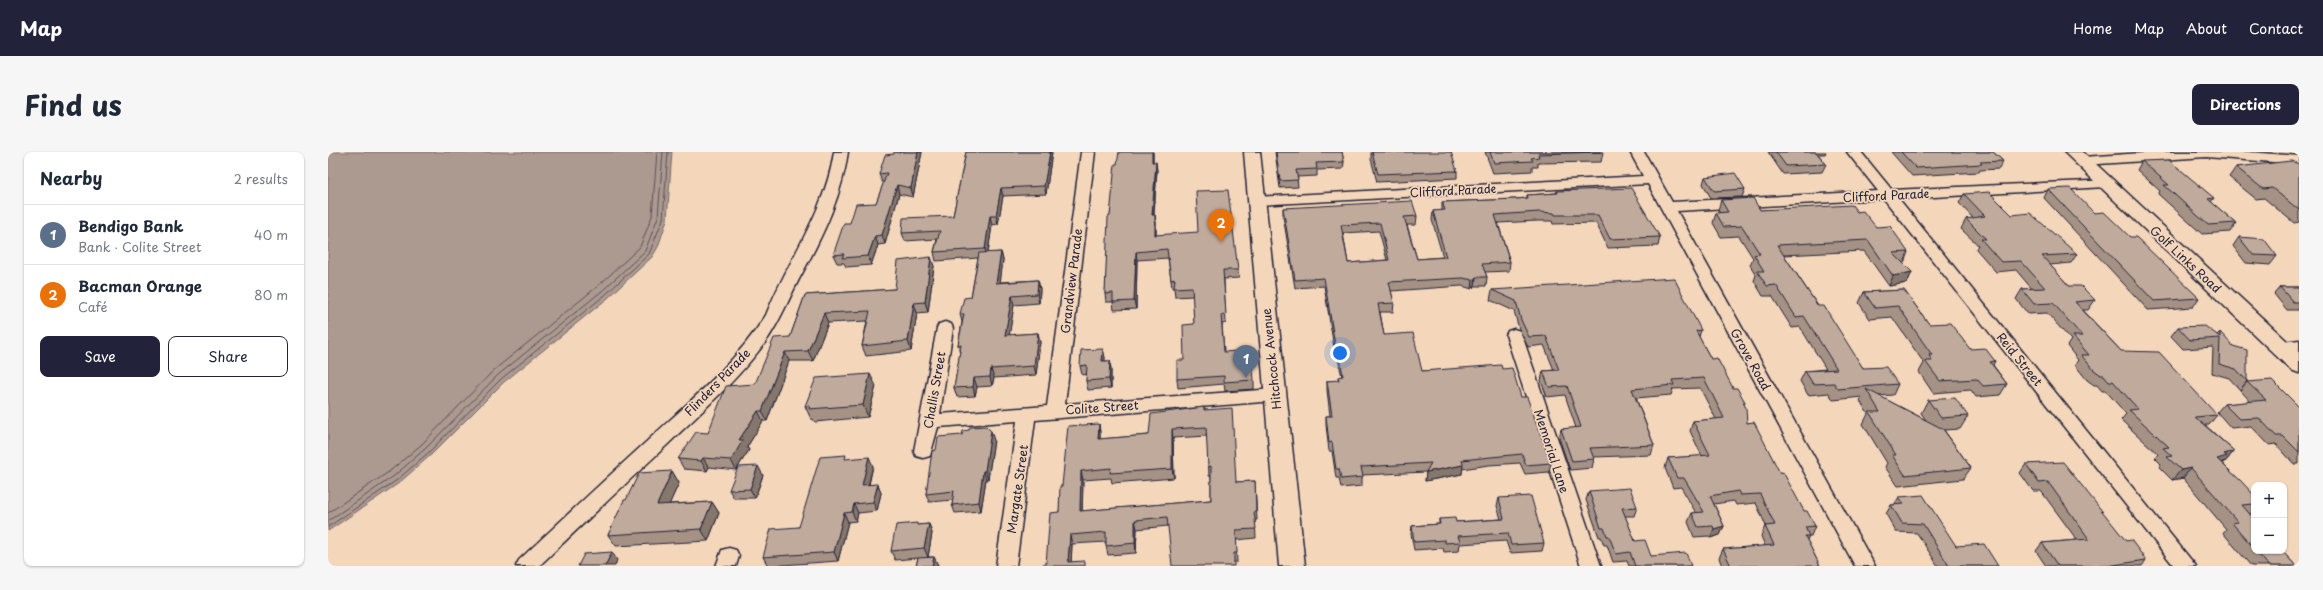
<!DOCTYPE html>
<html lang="en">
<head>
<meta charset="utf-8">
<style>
  :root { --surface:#fff; --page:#f6f6f7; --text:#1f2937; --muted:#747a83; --line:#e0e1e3; --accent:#22223b }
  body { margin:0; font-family:"Playpen Sans",sans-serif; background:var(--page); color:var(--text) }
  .controls { position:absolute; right:12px; bottom:12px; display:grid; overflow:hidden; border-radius:8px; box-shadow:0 1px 3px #0004 }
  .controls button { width:36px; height:36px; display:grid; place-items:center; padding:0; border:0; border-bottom:1px solid var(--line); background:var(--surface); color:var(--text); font:20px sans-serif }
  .you { position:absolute; left:1012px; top:201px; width:14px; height:14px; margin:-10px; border:3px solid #fff; border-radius:50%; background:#1a73e8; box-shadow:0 0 0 6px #1a73e833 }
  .badge { display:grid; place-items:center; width:26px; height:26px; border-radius:50%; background:var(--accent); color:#fff; font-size:13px; font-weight:700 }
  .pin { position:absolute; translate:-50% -33px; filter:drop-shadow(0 1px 2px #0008) }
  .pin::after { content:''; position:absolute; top:21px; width:14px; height:12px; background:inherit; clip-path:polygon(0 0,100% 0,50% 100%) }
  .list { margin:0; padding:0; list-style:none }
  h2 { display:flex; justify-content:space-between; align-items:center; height:52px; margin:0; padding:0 16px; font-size:17px }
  h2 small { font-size:13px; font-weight:400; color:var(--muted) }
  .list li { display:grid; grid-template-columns:26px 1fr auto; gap:12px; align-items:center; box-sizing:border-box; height:60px; padding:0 16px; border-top:1px solid var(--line) }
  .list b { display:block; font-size:15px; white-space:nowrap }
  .list p { margin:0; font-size:13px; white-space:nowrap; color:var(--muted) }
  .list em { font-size:13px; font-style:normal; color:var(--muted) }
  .actions { display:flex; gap:8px; padding:12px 16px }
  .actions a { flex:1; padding:9px 0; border:1px solid var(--accent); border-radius:8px; text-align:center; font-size:14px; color:var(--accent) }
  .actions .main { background:var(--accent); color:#fff }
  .map { position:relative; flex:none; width:1971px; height:414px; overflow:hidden; border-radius:8px }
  header { display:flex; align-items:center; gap:24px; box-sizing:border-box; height:56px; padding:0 20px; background:var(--accent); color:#fff }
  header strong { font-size:19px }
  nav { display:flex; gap:22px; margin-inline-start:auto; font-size:14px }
  .intro { display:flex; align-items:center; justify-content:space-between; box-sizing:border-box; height:96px; padding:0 24px }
  h1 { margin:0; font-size:28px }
  .button { padding:10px 18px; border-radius:8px; background:var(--accent); color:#fff; font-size:14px; font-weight:700 }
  main { display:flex; gap:24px; padding:0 24px }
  aside { flex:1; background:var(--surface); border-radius:8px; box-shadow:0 1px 3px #0004 }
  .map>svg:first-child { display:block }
  .water { fill:#ac998f; stroke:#75696d }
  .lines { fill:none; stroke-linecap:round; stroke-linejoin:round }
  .shore { stroke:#59525d; stroke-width:1 }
  .minor-casing { stroke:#22223b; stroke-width:3 }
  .tertiary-casing { stroke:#22223b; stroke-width:3 }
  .secondary-casing { stroke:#22223b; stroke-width:3 }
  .minor { fill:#f4d7ba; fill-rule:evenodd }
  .tertiary { fill:#f4d7ba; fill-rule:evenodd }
  .secondary { fill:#f4d7ba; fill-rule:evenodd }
  .wall { fill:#a59285; stroke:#22223b; fill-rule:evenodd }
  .shaded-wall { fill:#86776c; stroke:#22223b }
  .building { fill:#c0aa9b; stroke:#22223b; fill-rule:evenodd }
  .labels { text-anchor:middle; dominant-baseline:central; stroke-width:3.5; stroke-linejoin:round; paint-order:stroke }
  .street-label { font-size:12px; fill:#22223b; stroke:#f4d7ba }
</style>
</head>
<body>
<header>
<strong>Map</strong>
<nav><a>Home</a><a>Map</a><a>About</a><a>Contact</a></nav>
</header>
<div class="intro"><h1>Find us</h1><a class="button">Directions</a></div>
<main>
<aside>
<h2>Nearby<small>2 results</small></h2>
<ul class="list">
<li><span class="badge" style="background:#5c6f8a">1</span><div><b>Bendigo Bank</b><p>Bank · Colite Street</p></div><em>40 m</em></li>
<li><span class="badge" style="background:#e8710a">2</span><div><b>Bacman Orange</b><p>Café</p></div><em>80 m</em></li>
</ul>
<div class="actions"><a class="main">Save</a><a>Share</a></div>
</aside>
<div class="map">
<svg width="1971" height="414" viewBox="0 0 1971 414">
  <rect width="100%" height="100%" fill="#f4d7ba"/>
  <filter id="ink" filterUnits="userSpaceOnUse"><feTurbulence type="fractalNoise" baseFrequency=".025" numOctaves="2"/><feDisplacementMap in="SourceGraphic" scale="8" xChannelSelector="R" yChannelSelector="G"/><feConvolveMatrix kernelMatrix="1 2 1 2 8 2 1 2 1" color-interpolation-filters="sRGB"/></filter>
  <g filter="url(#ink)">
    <path class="water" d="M0 0H344L339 68 330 95 324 105 280 146 176 230 104 302 71 331 0 379Z"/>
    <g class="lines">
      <path class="shore" d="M0 361 62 319 94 292 166 218 270 134 312 95 324 64 329 0
        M0 369 66 324 98 296 170 223 274 139 317 99 330 65 335 0
        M0 375 69 328 101 300 173 227 277 143 321 102 335 67 340 0"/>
      <g class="minor-casing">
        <path id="minor" d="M506 0H520C514 43 496 81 476 118 463 141 454 166 439 188 411 227 373 260 339 293 296 333 254 373 211 414H188L191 408C233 369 275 329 317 291 360 251 406 213 438 163 460 107 497 61 506 0Z
          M753 0H767L737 252 947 237 953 239 956 243 953 247 947 249 707 268 688 414H668L689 269 610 275 602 304 595 306 588 304 586 299 609 176 611 172 617 170 623 172 625 176 612 262 719 254Z
          M1302 0H1316L1344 50 1550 39 1519 0H1533L1564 38 1783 28 1785 31 1778 35 1571 47 1868 414H1846L1556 47 1349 59 1547 414H1527L1320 32 928 53 921 49 928 45 1315 24Z
          M1830 0H1920L1971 4V12L1878 5 1755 13 1748 9 1755 5Z
          M1186 177 1192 179 1194 183 1273 414H1253L1178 183 1180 179Z
          M1971 188V200L1946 199 1944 195 1946 191Z
          M401 396 408 398 411 404 408 414H388L394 398Z"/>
      </g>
      <g class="tertiary-casing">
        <path id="tertiary" d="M916 0H932L977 414H951Z"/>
      </g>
      <g class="secondary-casing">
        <path id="secondary" d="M1736 0H1755L1971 200V221L1963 218Z"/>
      </g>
      <use href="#minor" class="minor"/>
      <use href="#tertiary" class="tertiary"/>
      <use href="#secondary" class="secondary"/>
    </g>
    <path class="wall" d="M572 0H594L585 45 571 42 557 92 550 93 543 113 518 115 516 111H509L505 103 522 71 548 51 556 30H554L551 22 572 1Z
      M638 0H724L718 42 675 44 670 72 664 73 660 101 673 100 675 108 672 130 710 128 712 137 711 151 686 153 681 183 710 181 712 190 708 223 666 226 664 234 649 235 647 244 629 245 626 236 632 201 630 193 634 170 632 162 643 145 650 106 608 109 606 100 609 87 577 89 574 81 625 64Z
      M825 0V10L829 18 826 63H827L828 71V83L910 118 911 126 896 127 898 171 894 172 896 200 926 228V237L897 239 896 232 850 236 849 227 856 208 866 172 865 144 847 145 846 136H844L840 106 809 108 808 157 786 158 785 150H778L777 142 782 64 789 12Z
      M947 0H1014L1016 10 1015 17 989 18V24L969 25 970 35 952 36Z
      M1043 0 1129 19V26L1049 30 1043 7Z
      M1157 0H1275L1273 10 1210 11V15H1204V19L1165 21Z
      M1440 0H1498L1497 2H1490L1498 12 1494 20 1455 22Z
      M1563 0H1665L1675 9 1671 17 1652 18 1651 20 1584 24Z
      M1814 9 1886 46 1883 50 1908 71 1902 80 1874 82 1830 42 1832 39 1809 18Z
      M1971 12V70L1966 71 1936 46 1928 47 1901 25 1908 15Z
      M1377 25 1417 37 1414 45 1383 46 1375 32Z
      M1720 37 1766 61 1802 85 1871 146 1865 155 1820 158 1716 46Z
      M1229 39 1332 85 1330 94 1280 96 1268 71 1225 72 1224 69H1210L1170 71 1182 110 1181 119 1157 120 1159 125 1158 134H1147L1144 137 1134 134 1063 139 1066 151 1065 160H1052L1056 183 1094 219 1174 217 1193 245 1223 311 1221 320 1197 322 1192 311 1161 313 1134 317V322L1097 329 1098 320 1034 323V334L1013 336 1011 326H1008L1004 299H1001L998 273V264H1002L999 238V229H1010V225H1014L1009 202H1007L996 134 967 136 955 64V56L1089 64 1088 73H1079L1089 107 1115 105 1104 68 1105 59H1114V50L1188 47 1199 46V43L1228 41ZM1051 79 1059 108 1020 111 1015 81Z
      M1636 42 1684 63 1749 102 1743 111 1722 113 1741 134 1767 148 1760 158H1755L1793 199 1889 263 1881 273H1877L1906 299 1898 309 1894 311 1926 343V360L1925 361 1921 362 1926 367V399H1954L1968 414H1923L1895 381 1898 377 1855 326 1844 328 1831 315 1833 312 1827 306 1830 302 1793 268 1798 262 1778 239H1774L1769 233H1766L1759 228 1747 213 1750 208 1739 194 1743 188 1719 161 1700 162 1688 147 1694 137H1704L1688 118 1668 120 1648 97 1650 93 1633 77 1638 67 1645 66 1631 51Z
      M1393 48 1432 58 1529 60 1580 100 1576 111H1574L1584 120 1579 131 1561 134 1536 99 1456 103 1490 154 1535 216 1570 232 1565 243 1551 244 1598 268 1593 261 1600 248 1640 264 1632 277 1616 278 1643 316 1635 327 1570 334 1557 315 1559 311 1535 272 1540 262 1532 249 1534 245 1505 248 1501 241 1480 243 1472 229 1477 219 1498 217 1472 175 1464 176 1444 144H1435L1426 129 1428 123 1422 113 1425 106 1411 84 1393 85 1385 71 1388 61H1392L1390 58Z
      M1911 85 1949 104 1942 113 1918 111 1905 94Z
      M606 114 600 160 589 161 583 199 538 204 534 194 539 169 500 171 485 209H461L439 269H435L419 295 421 298 408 318 381 315 379 319 356 317 350 307 380 281 427 232 462 185 477 143 567 137Z
      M1952 135H1971V158H1959L1946 142Z
      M1164 138 1373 178 1371 185 1383 207 1405 236 1417 250 1416 252 1419 271 1476 359 1487 374 1483 384H1481L1479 388 1492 414H1394L1391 406 1395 397 1437 394 1433 384 1437 374H1438L1428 351 1408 353 1406 349 1386 352 1396 374 1392 383 1382 386 1381 384 1366 385 1360 370 1364 361H1368L1353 335 1345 336 1337 316 1340 306 1374 304 1362 279 1365 269 1388 267 1372 236 1345 237 1343 243 1308 246 1326 293 1323 303 1266 305V307L1264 316 1242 318 1231 286 1233 277 1248 276 1237 243 1219 245 1213 229 1215 219 1226 218 1216 193 1200 195 1191 177 1186 159 1162 148Z
      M1576 138 1601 172 1642 197 1667 209 1665 213 1679 232 1672 243 1648 245 1643 238 1605 241 1591 220 1596 211 1564 165 1542 167 1531 151 1536 140Z
      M1850 175 1889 183 1892 180 1919 229 1912 238 1901 226 1884 221 1885 195 1855 197 1843 184Z
      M775 197 777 206 776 209H782L783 218V236L760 238 758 229 759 222 754 223 752 214Z
      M1919 230 1971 255V312H1966L1948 292 1941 293 1923 274 1903 276 1889 260 1896 252 1923 250 1912 238Z
      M548 234 540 265 487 270 485 267H483L477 254Z
      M876 255 877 258 908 330 927 329 929 368H927L928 386 908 388 909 410H906L840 374 809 377 808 401 780 403 778 394V390L744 392 743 410 718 412 731 360 734 334 771 272 772 281V287L821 283ZM879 284 881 324H883V348L754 359 755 328 783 326 784 331 846 326 845 286Z
      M666 288 660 327H658L653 359 627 361 624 353 625 348 601 350 598 342 608 298Z
      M520 307 545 314 541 333 550 332 553 341 549 359 530 361 528 369 520 370 510 409 440 414 435 405 471 375Z
      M1698 312 1798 389 1818 408 1814 414H1718L1708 399 1714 391 1749 388 1713 339H1705L1692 321Z
      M344 319 351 331 341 352 384 350 391 361 380 389 288 394 280 383 298 348Z
      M435 323 427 346H406L401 338Z
      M1261 339 1309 355 1306 364H1297L1307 389 1323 404 1363 414H1301L1299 409 1285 410 1279 393H1276L1273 385H1271L1258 348Z
      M1571 345 1628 394 1670 414H1610L1589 381 1568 380 1558 362 1563 353H1566Z
      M1171 346 1216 391 1214 399 1182 401 1178 389 1132 392 1131 399 1116 400 1115 396 1086 398 1083 382 1084 374 1111 372V367L1128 370 1173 367 1169 354Z
      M601 372 604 381 600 405H606L610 414H588L590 406 567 408 563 399 590 373Z"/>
    <path class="shaded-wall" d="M590 0H594L585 45 583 36Z
      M722 0H724L718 42 716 34Z
      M824 0H825V18L824 10Z
      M828 10 829 18 825 71 824 63Z
      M569 33 571 42 557 92 554 83Z
      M673 36 675 44 670 72 668 64Z
      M827 63 828 71V91L827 83Z
      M662 64 664 73 659 106 657 97Z
      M547 84 550 93 543 113 540 104Z
      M673 100 675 108 671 140 668 131Z
      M808 100 809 108 808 157 806 149Z
      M603 105 606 114 600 160 597 150Z
      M1584 120 1579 131 1561 134 1565 124Z
      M1148 125 1147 134 1144 137 1145 128Z
      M710 128 712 137 711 151 709 142Z
      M684 144 686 153 680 192 677 183Z
      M586 151 589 161 583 199 580 189Z
      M496 161 500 171 485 209 480 199Z
      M710 181 712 190 708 223 706 214Z
      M775 197 777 206 776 218 774 209Z
      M457 200 461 209 439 269 434 259Z
      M782 209 783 218V236L781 227Z
      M663 217 666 226 664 234 662 225Z
      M542 222 548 234 540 265 535 253Z
      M646 226 649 235 647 244 645 235Z
      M430 259 435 269 419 295 421 298 408 318 403 308 411 288Z
      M771 272 772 281V296L770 287Z
      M844 277 845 286 846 326 844 317Z
      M663 279 666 288 660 327 657 319Z
      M1906 299 1898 309 1894 310 1891 314 1889 307 1896 302Z
      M541 305 545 314 538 342 534 333Z
      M375 306 381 315 379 319 373 309Z
      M1135 313 1134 322 1097 329 1098 320Z
      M430 314 435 323 427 346 422 337Z
      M1863 316 1855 326 1844 328 1853 318Z
      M344 319 351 331 336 364 329 353Z
      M655 319 658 327 653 359 651 350Z
      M753 319 755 328 754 369 752 359Z
      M550 332 553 341 549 359 545 350Z
      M384 350 391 361 380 389 373 377Z
      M526 352 530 361 528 369 524 360Z
      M516 361 520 370 510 409 506 400Z
      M807 368 809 377 808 401 807 391Z
      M601 372 604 381 600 405 596 396Z
      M1396 374 1392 383 1382 386 1386 377Z
      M742 383 744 392 743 414 740 410Z
      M284 400 289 408 287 414H277Z
      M606 405 610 413V414H604Z"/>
    <path class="building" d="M566 0 572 1V0H590L583 36 569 33 554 83 547 84 540 104 514 106 516 102 505 103 516 71H522L528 52 548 51 559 21 551 22 557 3 566 2Z
      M638 0H722L716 34 673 36 668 64H662L657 97 606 100 612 79 574 81 575 66 625 64Z
      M791 0H824V10H828L824 63H827V83L870 80 868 39 900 38 910 118H895L898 163H893L896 200 923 198 926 228 896 230V224L849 227V208H856L855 173 866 172 864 135 846 136 847 127 843 128 839 97 808 100 806 149 785 150V141L777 142 780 65 782 64 787 12H789Z
      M948 0H1014L1016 10 988 11 989 17 968 18 970 28 952 29Z
      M1044 0H1123L1129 19 1050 22Z
      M1162 0H1273L1210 2 1211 5 1203 6 1205 9 1166 11Z
      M1448 0H1488L1498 12 1458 14Z
      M1573 0H1665L1675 9 1652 10 1654 12 1588 16Z
      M1841 8 1886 46 1880 47 1908 71 1880 73 1836 33H1841L1814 9Z
      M1963 9 1971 12V58L1944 36 1935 37 1908 15Z
      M1407 21 1417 37 1386 39 1377 25Z
      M1303 36 1332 85 1282 87 1270 63H1227L1226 61 1211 60 1167 63 1182 110 1154 112 1159 125H1148L1145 128 1135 126 1061 130 1066 151 1050 152 1056 183 1085 181 1094 219 1173 213 1174 217 1184 216 1193 245H1199L1223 311 1198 313 1194 302 1163 305 1134 308 1135 313 1098 320 1103 311 1033 315 1035 325 1013 327 1011 317H1008L1004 290 1001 291 998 264H1004L999 229 1011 228 1010 225 1015 224 1010 193H1007L996 126 967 128 955 56 1084 49 1089 64 1076 65 1089 107 1118 105 1105 59 1117 58 1114 50 1188 47 1200 46 1199 43 1230 41 1229 39ZM1052 71 1061 108 1020 111 1013 73Z
      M1742 36 1766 61 1776 60 1802 85H1808L1871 146 1826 149 1720 37Z
      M1661 40 1684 63 1702 61 1749 102 1714 104 1741 134H1753L1767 148 1747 150 1793 199 1831 200 1889 263 1867 265 1906 299 1896 302 1899 304 1889 307 1912 328 1926 343V352L1914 353 1926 367V396L1904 371 1910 370 1863 316 1853 318 1839 305 1844 304 1835 296 1841 295 1801 258 1810 257 1785 229H1781L1776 223H1773L1766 218 1753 203H1761L1745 184H1754L1725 151 1706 152 1694 137 1717 136 1693 109 1673 110 1653 87H1658L1638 67 1657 64 1636 42Z
      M1425 46 1432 58 1524 53 1529 60 1535 59 1548 75 1562 74 1580 100 1565 101 1584 120 1565 124 1540 88 1449 93 1490 154H1496L1535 216 1558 215 1570 232 1510 237 1506 231 1485 232 1477 219 1509 217 1476 164 1468 165 1448 133 1439 134 1429 119H1436L1426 103 1432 102 1414 74 1396 75 1388 61 1400 60 1393 48Z
      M1911 85 1936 87 1949 104 1925 103Z
      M673 100 668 131 710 128 709 142 684 144 677 183 710 181 706 214 663 217 662 225 646 226 645 235 626 236 633 193H630L636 162H632L636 146 643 145 651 101Z
      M603 105 597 150 586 151 580 189 534 194 542 159 496 161 480 199 457 200 434 259H430L411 288H415L403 308 375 306 373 309 350 307 368 280 380 281 398 234 427 232 446 186 462 185 477 143 567 137 570 109Z
      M1346 126 1373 178 1368 179 1383 207 1389 206 1405 236H1409L1417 250H1415L1418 256 1419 271 1426 270 1452 321 1455 320 1476 359H1479L1487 374 1477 375 1481 384H1477L1492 414H1403L1395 397 1446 393 1437 374 1447 373 1432 342 1412 343 1410 339 1382 344 1396 374 1386 377 1385 374 1370 375 1364 361 1376 360 1356 326H1349L1340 306 1382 303 1365 269 1396 266 1376 226 1344 228 1346 233 1304 237 1326 293 1262 296 1266 307 1244 309 1233 277 1253 275 1239 234 1221 235 1215 219 1231 218 1218 184 1201 185 1193 168 1188 149 1164 138Z
      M1952 135H1971V150H1965Z
      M1576 138 1601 172 1622 171 1642 197 1657 196 1667 209 1662 210 1679 232 1655 234 1649 227 1612 229 1597 209H1604L1601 203H1604L1570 154 1547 156 1536 140Z
      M1877 174 1892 185V180L1905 194 1919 198V229L1908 217 1891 212 1892 186 1862 188 1850 175Z
      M775 197 774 209H782L781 227 758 229 759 213 752 214 753 198Z
      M542 222 535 253 481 257 482 254H477L488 226Z
      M1944 228 1971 255V300L1955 284H1948L1931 266 1911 267 1896 252 1938 248 1919 230Z
      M1538 237 1615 277 1643 316 1577 323 1564 303H1568L1541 260H1552Z
      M1627 246 1640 264 1613 266 1600 248Z
      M876 255V258L904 256 908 330 927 329 928 359H926L928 377 908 378 909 401H906V414H844L839 365 807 368V391L778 394V380L742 383 740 410 757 409V414H715V412H718L722 361 731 360 732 334H734L740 274 771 272 770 287 821 283 823 262ZM878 275 880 315 883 314V348L752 359 753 319 783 316 782 321 844 317V277Z
      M658 274 663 279 657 319H655L651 350 624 353 626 339 598 342 604 299 608 298 610 285 634 283 635 279 641 278 642 275Z
      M518 303 517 307 541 305 534 333 550 332 545 350 526 352 524 360 516 361 506 400 435 405 443 377 471 375 492 305Z
      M1735 310 1798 389 1803 388 1818 408 1779 414H1730L1714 391 1761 387 1720 330 1711 331 1698 312Z
      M430 314 422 337 401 338 410 315Z
      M344 319 329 353 384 350 373 377 280 383 296 348H298L311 321Z
      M1302 336 1309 355 1294 356 1307 389 1317 388 1323 404 1358 401 1363 414H1307L1302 400 1288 402 1281 384H1279L1276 376H1273L1261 339Z
      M1595 343 1628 394 1656 392 1670 414H1621L1595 372 1574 371 1563 353 1576 352 1571 345Z
      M1203 344 1216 391 1183 393 1180 381 1130 384 1132 390 1117 391V388L1086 390 1084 374 1112 372 1111 367 1127 366 1128 370 1176 367 1171 346Z
      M589 371V373L601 372 596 396 563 399 568 373Z
      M1928 399H1954L1968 414H1941Z
      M284 400 277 414H250L256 402Z
      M606 405 604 414H588L590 406Z"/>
  </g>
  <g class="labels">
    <g class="street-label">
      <text transform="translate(1125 38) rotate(-3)">Clifford Parade</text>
      <text transform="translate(1558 43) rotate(-3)">Clifford Parade</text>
      <text transform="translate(1858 107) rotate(43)">Golf Links Road</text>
      <text transform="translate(743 129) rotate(-83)">Grandview Parade</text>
      <text transform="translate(943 207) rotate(-96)">Hitchcock Avenue</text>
      <text transform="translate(1423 207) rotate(61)">Grove Road</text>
      <text transform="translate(1692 207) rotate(51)">Reid Street</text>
      <text transform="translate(389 230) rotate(-46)">Flinders Parade</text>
      <text transform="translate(606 238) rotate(-80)">Challis Street</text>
      <text transform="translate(774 255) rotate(-4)">Colite Street</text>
      <text transform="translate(1224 299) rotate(72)">Memorial Lane</text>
      <text transform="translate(689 337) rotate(-82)">Margate Street</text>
    </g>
  </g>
</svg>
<div class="controls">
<button>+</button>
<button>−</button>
</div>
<div class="you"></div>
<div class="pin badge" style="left:918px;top:226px;background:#5c6f8a">1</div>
<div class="pin badge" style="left:893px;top:90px;background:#e8710a">2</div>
</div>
</main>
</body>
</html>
